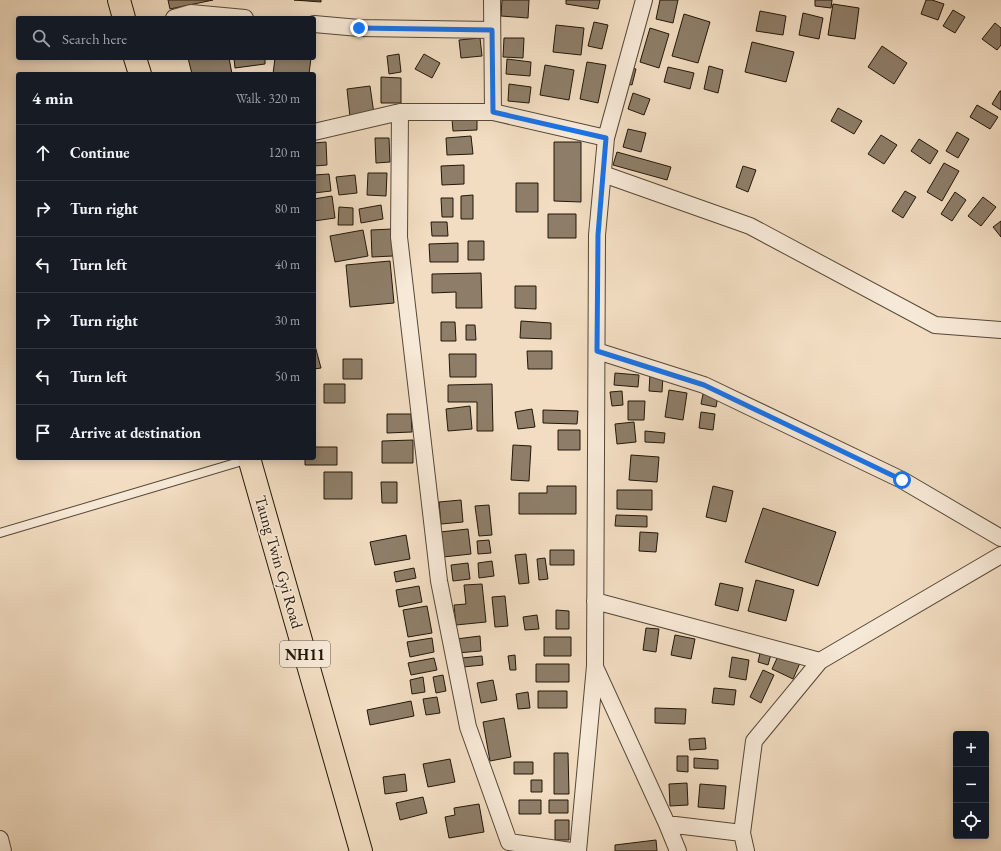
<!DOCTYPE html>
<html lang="en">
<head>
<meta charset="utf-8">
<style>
  :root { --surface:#171b24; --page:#20242c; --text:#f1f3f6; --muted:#9ea1a6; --line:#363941 }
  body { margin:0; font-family:"EB Garamond",serif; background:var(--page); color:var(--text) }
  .controls { position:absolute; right:12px; bottom:12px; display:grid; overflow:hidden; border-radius:4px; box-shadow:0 2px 10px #0003 }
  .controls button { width:36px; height:36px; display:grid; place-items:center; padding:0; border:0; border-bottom:1px solid var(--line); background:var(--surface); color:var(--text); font:20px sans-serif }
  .stop { position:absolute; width:12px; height:12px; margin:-9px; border:3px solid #1a73e8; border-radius:50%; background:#fff }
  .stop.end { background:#1a73e8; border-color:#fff; box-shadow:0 1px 4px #0008 }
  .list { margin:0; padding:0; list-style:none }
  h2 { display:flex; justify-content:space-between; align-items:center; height:52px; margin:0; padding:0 16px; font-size:17px }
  h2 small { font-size:13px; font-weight:400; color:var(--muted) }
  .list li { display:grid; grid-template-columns:26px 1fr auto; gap:12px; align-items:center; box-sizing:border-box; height:56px; padding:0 16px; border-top:1px solid var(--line) }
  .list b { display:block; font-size:15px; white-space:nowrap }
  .list em { font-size:13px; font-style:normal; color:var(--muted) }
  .icon { flex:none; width:22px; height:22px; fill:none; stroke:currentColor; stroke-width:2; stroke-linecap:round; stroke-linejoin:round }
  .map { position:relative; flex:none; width:1001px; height:851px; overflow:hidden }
  .search { position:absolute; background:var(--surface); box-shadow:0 2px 10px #0003; left:16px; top:16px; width:300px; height:44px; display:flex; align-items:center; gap:10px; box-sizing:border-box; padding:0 14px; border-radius:4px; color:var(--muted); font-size:15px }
  .panel { position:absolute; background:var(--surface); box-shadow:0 2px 10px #0003; left:16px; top:72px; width:300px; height:388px; border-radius:4px }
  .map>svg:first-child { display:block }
  .building { fill:#8e7e69; stroke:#221709 }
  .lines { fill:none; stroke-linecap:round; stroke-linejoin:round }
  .lane-casing { stroke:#564837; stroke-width:10 }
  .street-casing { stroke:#564837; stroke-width:18 }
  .highway-casing { stroke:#221709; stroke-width:24 }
  .lane { stroke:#f7e9d7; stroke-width:8 }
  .street { stroke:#f7e9d7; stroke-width:16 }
  .highway { stroke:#f2ddc2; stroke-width:22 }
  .route { stroke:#1a73e8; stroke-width:5 }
  .labels { text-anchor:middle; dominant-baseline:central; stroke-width:3.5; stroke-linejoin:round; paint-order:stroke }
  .shield { fill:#f7e9d7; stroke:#625647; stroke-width:1 }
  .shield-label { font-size:15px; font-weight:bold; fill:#221709 }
  .street-label { font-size:16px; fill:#221709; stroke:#f7e9d7 }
</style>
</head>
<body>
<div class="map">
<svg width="1001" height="851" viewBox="0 0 1001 851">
  <rect width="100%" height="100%" fill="#f2ddc2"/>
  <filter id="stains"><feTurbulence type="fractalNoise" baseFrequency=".005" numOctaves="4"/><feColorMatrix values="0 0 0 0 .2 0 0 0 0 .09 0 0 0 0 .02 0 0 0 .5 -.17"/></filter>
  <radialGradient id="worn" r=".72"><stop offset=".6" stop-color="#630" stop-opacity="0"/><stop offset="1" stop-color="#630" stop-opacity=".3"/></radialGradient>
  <path class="building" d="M168 0H213L170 9Z
    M294 0H321V2Z
    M502 0H529L528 18 501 16Z
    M566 0H600L598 9 566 4Z
    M660 0H678L673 23 656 19Z
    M815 0H832L831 8 815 6Z
    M926 0H932L944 4 938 20 921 14Z
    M833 4 859 8 855 39 828 35Z
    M953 10 965 17 955 33 943 26Z
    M760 11 786 16 783 35 756 31Z
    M803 13 823 18 819 39 799 35Z
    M684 14 710 22 698 63 672 56Z
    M594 22 608 25 602 49 588 46Z
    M995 23 1001 28V45L997 50 982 39Z
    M556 25 584 28 581 55 553 52Z
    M650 28 669 34 659 68 640 62Z
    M480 38 482 56 461 58 459 40Z
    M504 38H524L523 58 503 57Z
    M752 42 794 52 786 82 745 72Z
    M882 46 907 63 894 84 868 67Z
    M399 54 401 72 389 74 387 56Z
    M424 54 440 63 432 78 415 69Z
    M188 58H229L232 74H192Z
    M234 58H265V64L235 68Z
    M275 58H311L309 74H273Z
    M507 59 531 62 530 76 506 74Z
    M587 62 606 65 598 103 580 99Z
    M545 65 574 70 569 100 540 95Z
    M709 66 723 70 718 93 704 89Z
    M629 67 636 69 632 85 624 83Z
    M668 67 694 73 690 89 664 82Z
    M381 77 401 78V103H381Z
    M509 84 531 87 529 103 508 101Z
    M370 86 374 114 350 117 347 89Z
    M1000 91H1001V110L992 104Z
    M633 93 650 99 644 115 628 109Z
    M977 105 998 117 990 129 970 117Z
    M838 108 862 121 854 134 831 121Z
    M477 118V130L453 131 452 119Z
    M628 129 646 133 641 152 623 147Z
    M957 132 969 139 958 158 946 151Z
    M881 135 897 145 884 164 868 154Z
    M471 136 473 154 447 155 446 138Z
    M375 138H389L390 162 376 163Z
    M919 139 938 151 930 164 911 151Z
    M326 142 327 165 314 166V143Z
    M554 142H581V202L554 201Z
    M617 152 671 167 667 180 613 165Z
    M944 163 959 171 942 201 927 192Z
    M464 165V184L442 185 441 166Z
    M743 166 756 170 748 192 736 187Z
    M368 173H387L386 196 367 195Z
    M329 174 331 191 314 193V175Z
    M355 175 357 193 339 195 336 177Z
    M516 183H538V212H516Z
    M905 191 916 197 903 218 892 211Z
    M955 192 966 200 952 221 941 214Z
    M473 195V219H461V196Z
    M332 196 335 218 314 221V199Z
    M983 197 996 207 981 226 968 216Z
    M441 198H453V217H442Z
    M381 205 383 219 361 223 359 209Z
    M339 207 353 208V225H338Z
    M548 214H576V238H548Z
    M1001 221V237L993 227Z
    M431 222H447L448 236H432Z
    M392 229 393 256 372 257 371 230Z
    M363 230 368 256 335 262 330 236Z
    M468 241H484V260H468Z
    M458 243V262H430L429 244Z
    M390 261 394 303 350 307 346 265Z
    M481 273 482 308H456V292L432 293V274Z
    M515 286H536V309L515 308Z
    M521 321 551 323V339L520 338Z
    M441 322H455L456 341H441Z
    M466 325H475L476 340H466Z
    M314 342 321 368 314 369Z
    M527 351H552V369H528Z
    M449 354H476V377H450Z
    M343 359H362V379H343Z
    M615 373 639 375 638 387 614 385Z
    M650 374 663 375 662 392 649 391Z
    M324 384H345V403H324Z
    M492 384 493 431H477V402H448V385Z
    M669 390 687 393 683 420 665 417Z
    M622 391 623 405 612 406 610 392Z
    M703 394 718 396 716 407 701 404Z
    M628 401H645L644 420H628Z
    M470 406 472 429 448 431 446 409Z
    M532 409 535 427 518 429 515 412Z
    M543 410 578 411 577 424 543 423Z
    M701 412 715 414 713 430 699 428Z
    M314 413H315V438H314Z
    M387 414H411L412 432 387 433Z
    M634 422 636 442 617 444 615 424Z
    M558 430H580V450H558Z
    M645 431 665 433 664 443 645 442Z
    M413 440V463H382V441Z
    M513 445 531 446 529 481 511 480Z
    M314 447H337V465H305V458H314Z
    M631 455 659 457 657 482 629 480Z
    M324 472H352V499H324Z
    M381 482H397V503H382Z
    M547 486H576V514H519V493H547Z
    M713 486 733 491 726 522 706 517Z
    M617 490H652V510L617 509Z
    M461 500 463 522 441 524 439 502Z
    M489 505 492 535 479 536 475 506Z
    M763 508 836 532 818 586 745 562Z
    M616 515 647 516V527L615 526Z
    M468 529 471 554 443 557 440 532Z
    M640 532 658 533 656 552 639 551Z
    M406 535 410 559 375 565 370 542Z
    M489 540 491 553 478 554 477 541Z
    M550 550H574V565H550Z
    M526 554 529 583 519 584 515 555Z
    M545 558 548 579 539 580 537 559Z
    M492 561 494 576 479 578 478 563Z
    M468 563 470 579 453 581 451 565Z
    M414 568 416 578 396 582 394 572Z
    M756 580 794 590 786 621 748 611Z
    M720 583 743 588 738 611 715 605Z
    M482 584 486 622 456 625 454 605 466 604 464 585Z
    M419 586 422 602 399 607 396 590Z
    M505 596 508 626 495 627 492 597Z
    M427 606 432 633 408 637 403 610Z
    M556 610 569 611V629H556Z
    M537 615 539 629 525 630 523 617Z
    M646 628 659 629 656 652 643 650Z
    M675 635 695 639 691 659 671 655Z
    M480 636 481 651 457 653 456 639Z
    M544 637H571V656H544Z
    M432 638 434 652 410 657 407 642Z
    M761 649 772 651 768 665 758 662Z
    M779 654 800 663 793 679 772 669Z
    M515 655 516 670H510L508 656Z
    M482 656 483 665 463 667 462 658Z
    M732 657 749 660 746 680 729 677Z
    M434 658 437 670 411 675 408 663Z
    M536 664H569V682H536Z
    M763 670 774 675 761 703 750 697Z
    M443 675 446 691 436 693 433 677Z
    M423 677 425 692 412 694 410 680Z
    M493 680 497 700 481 703 477 683Z
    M714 688 736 690 734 705 712 703Z
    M538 691H567V708H538Z
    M528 692 530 708 518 709 516 694Z
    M437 697 440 713 426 715 423 699Z
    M411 701 414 716 370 725 367 710Z
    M655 708 686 709 685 724 655 723Z
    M504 718 511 757 490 761 483 722Z
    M705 738 706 749 690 750 689 739Z
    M554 753H568L569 794H554Z
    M677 756H688V772L677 771Z
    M694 758 718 760V769L694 768Z
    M450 759 455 782 428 787 423 764Z
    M514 762H533V774H514Z
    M405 774 407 791 385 794 383 777Z
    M531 780H542V792H531Z
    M687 783 688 805 670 806 669 784Z
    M700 784 726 786 724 809 698 807Z
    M423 797 427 813 400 820 396 803Z
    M519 800H541V814H519Z
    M549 800H568V813H549Z
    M479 804 484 832 449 838 445 817 455 815 454 808Z
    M555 820H569V840H555Z
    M656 840 657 851H615V845Z"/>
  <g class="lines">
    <g class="lane-casing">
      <path id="lane" d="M0 533 249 459"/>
    </g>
    <g class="street-casing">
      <path id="street" d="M492 0 493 112 606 138
        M174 18 191 13 245 18
        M314 24 359 28 492 30
        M400 112 399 237 439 581 468 727 509 842 571 851
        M314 132 400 112H493
        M603 174 750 226 935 325 1001 330
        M597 351 704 385 902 480 1001 538
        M595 601 820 661
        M595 667 667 824 678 851
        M667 824 742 833 746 851
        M742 833 754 741 820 661 1001 555
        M0 839 3 851
        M578 851 595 666 597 235 606 138 644 0"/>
    </g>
    <g class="highway-casing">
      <path id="highway" d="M119 0 124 18
        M135 58 140 74
        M249 458 361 851"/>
    </g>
    <use href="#lane" class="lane"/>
    <use href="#street" class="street"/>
    <use href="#highway" class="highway"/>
  </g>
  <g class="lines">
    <path class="route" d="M359 28 492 30 493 112 606 138 598 235 597 351 704 385 902 480"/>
  </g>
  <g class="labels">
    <rect class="shield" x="280" y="641" width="50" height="26" rx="3"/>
    <g class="shield-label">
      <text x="305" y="654">NH11</text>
    </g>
    <g class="street-label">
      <text transform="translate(279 562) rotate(74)">Taung Twin Gyi Road</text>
    </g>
  </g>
  <rect width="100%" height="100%" filter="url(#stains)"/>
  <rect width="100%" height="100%" fill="url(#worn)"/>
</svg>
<div class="controls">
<button>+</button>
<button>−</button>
<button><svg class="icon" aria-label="locate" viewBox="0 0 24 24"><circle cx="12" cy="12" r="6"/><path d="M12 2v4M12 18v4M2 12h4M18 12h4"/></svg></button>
</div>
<div class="stop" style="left:902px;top:480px"></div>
<div class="stop end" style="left:359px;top:28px"></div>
<div class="search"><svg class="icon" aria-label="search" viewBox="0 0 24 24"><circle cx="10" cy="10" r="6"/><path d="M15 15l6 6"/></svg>Search here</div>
<section class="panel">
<h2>4 min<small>Walk · 320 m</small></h2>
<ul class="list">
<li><svg class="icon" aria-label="ahead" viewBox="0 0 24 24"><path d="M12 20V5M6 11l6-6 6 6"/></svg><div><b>Continue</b></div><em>120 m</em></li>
<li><svg class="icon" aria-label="right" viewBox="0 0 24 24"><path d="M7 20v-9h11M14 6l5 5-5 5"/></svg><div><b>Turn right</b></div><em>80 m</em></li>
<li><svg class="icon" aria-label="left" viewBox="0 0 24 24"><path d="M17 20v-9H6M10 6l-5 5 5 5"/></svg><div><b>Turn left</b></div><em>40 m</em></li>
<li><svg class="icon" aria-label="right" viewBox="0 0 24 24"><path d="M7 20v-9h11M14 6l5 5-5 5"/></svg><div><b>Turn right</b></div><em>30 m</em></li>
<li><svg class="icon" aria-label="left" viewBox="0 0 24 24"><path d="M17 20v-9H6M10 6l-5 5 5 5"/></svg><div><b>Turn left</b></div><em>50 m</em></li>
<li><svg class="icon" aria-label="arrive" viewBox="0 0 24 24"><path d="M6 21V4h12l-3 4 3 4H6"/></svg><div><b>Arrive at destination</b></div></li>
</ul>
</section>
</div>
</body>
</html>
